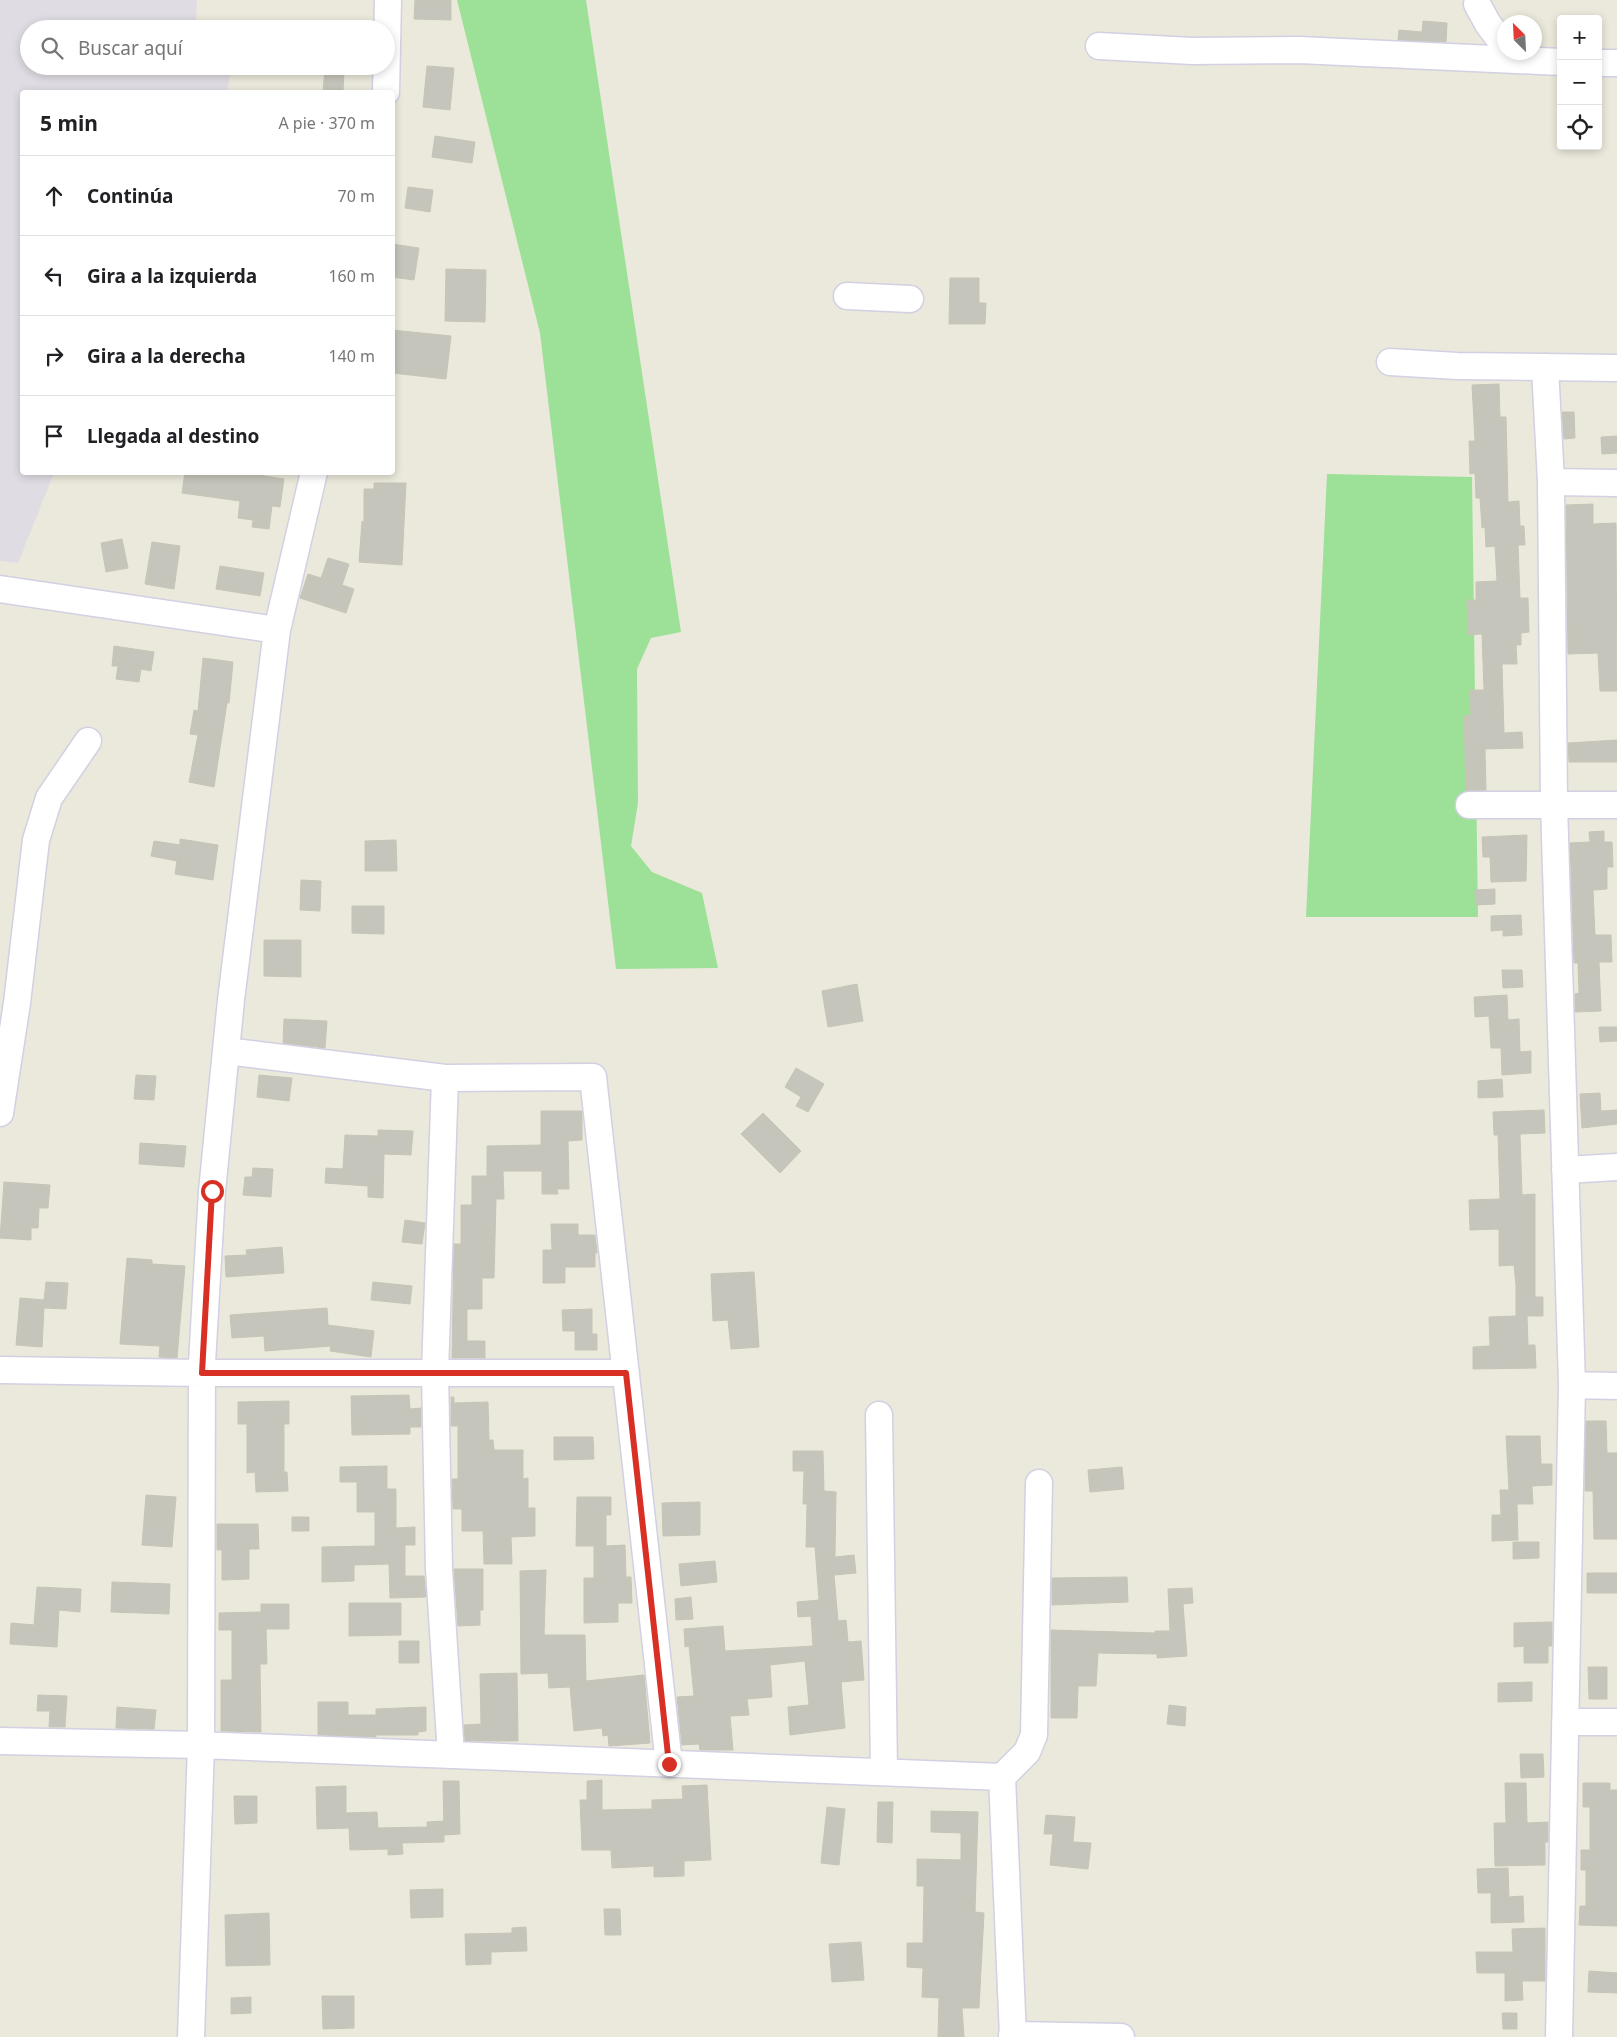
<!DOCTYPE html>
<html lang="es">
<head>
<meta charset="utf-8">
<style>
  :root { --surface:#fff; --page:#f2f2f2; --text:#202124; --muted:#757577; --line:#e0e0e0 }
  body { margin:0; font-family:"Noto Sans",sans-serif; background:var(--page); color:var(--text) }
  .controls { position:absolute; right:15px; top:15px; display:grid; overflow:hidden; border-radius:5px; box-shadow:0 2px 8px #0003 }
  .controls button { width:45px; height:45px; display:grid; place-items:center; padding:0; border:0; border-bottom:1px solid var(--line); background:var(--surface); color:var(--text); font:25px sans-serif }
  .compass { position:absolute; left:1497px; top:15px; width:45px; height:45px; border-radius:50%; background:var(--surface); box-shadow:0 2px 8px #0003; rotate:336deg }
  .stop { position:absolute; width:15px; height:15px; margin:-11px; border:4px solid #d93025; border-radius:50%; background:#fff }
  .stop.end { background:#d93025; border-color:#fff; box-shadow:0 1px 5px #0008 }
  .list { margin:0; padding:0; list-style:none }
  h2 { display:flex; justify-content:space-between; align-items:center; height:65px; margin:0; padding:0 20px; font-size:21px }
  h2 small { font-size:16px; font-weight:400; color:var(--muted) }
  .list li { display:grid; grid-template-columns:32px 1fr auto; gap:15px; align-items:center; box-sizing:border-box; height:80px; padding:0 20px; border-top:1px solid var(--line) }
  .list b { display:block; font-size:19px; white-space:nowrap }
  .list em { font-size:16px; font-style:normal; color:var(--muted) }
  .icon { flex:none; width:28px; height:28px; fill:none; stroke:currentColor; stroke-width:2; stroke-linecap:round; stroke-linejoin:round }
  .map { position:relative; flex:none; width:1617px; height:2037px; overflow:hidden }
  .search { position:absolute; background:var(--surface); box-shadow:0 2px 8px #0003; left:20px; top:20px; width:375px; height:55px; display:flex; align-items:center; gap:12px; box-sizing:border-box; padding:0 18px; border-radius:28px; color:var(--muted); font-size:19px }
  .panel { position:absolute; background:var(--surface); box-shadow:0 2px 8px #0003; left:20px; top:90px; width:375px; height:385px; border-radius:5px }
  .map>svg:first-child { display:block }
  .industrial { fill:#e0dce3 }
  .green { fill:#9de198 }
  .building { fill:#c6c5bb; stroke:#c6c5b5 }
  .lines { fill:none; stroke-linecap:round; stroke-linejoin:round }
  .minor-casing { stroke:#d2d0e2; stroke-width:29 }
  .minor { stroke:#fff; stroke-width:26 }
  .route { stroke:#d93025; stroke-width:6 }
</style>
</head>
<body>
<div class="map">
<svg width="1617" height="2037" viewBox="0 0 1617 2037">
  <rect width="100%" height="100%" fill="#ebe9db"/>
  <path class="industrial" d="M0 0H197L196 26 235 29H29V66H232L227 92H22V472L54 473 18 563 0 561Z"/>
  <path class="green" d="M457 0H586L681 632 651 638 637 669 638 803 631 846 652 872 702 893 718 968 616 969 540 333Z
    M1327 474 1472 477 1478 917H1306Z"/>
  <path class="building" d="M415 0H451V20L414 19Z
    M1423 21 1447 23 1446 42 1398 40 1399 30 1422 32Z
    M427 66 454 68 450 110 423 107Z
    M325 68 344 70 343 92H323Z
    M435 136 475 142 472 163 432 157Z
    M408 187 433 190 430 212 405 208Z
    M392 244 419 248 414 280 392 277Z
    M446 269 486 270 485 322 445 321Z
    M950 278H979V303H986L985 324H949Z
    M392 330 451 336 446 379 392 373Z
    M1499 384 1500 417H1506L1508 502 1519 501 1520 526H1524L1525 545H1518L1520 598H1528L1529 632 1521 633V645H1516L1517 664H1502L1504 733 1522 732 1523 748 1485 749 1486 790 1466 791 1464 716 1471 715 1470 690H1484L1482 634 1468 635 1467 600H1476V582L1497 581 1495 546 1486 547 1485 527 1482 528 1480 498H1476L1475 473 1470 474 1469 441H1475L1472 385Z
    M1562 412H1574L1575 438 1564 439Z
    M1617 436V453L1602 454 1601 437Z
    M185 472H239L284 479 280 507 272 506 269 529 252 527 253 520 238 518 240 501 182 493Z
    M374 483H406L402 565 359 562 362 521 364 522V489H374Z
    M1593 504V524L1616 523 1617 691H1600L1598 653 1568 654 1566 505Z
    M122 539 128 568 106 572 101 543Z
    M152 542 180 546 174 589 145 584Z
    M328 558 349 564 342 585 354 589 346 613 300 598 308 574 321 578Z
    M220 566 264 573 260 596 216 589Z
    M114 646 154 652 151 671 141 669 139 682 116 679 118 666H112Z
    M203 658 233 662 229 703H227L214 787 189 782 198 735 190 734 194 710 198 711Z
    M1617 740V762H1569L1568 743Z
    M1604 831V842H1612L1613 867H1607V889L1593 890 1595 935H1611L1612 962H1599L1601 1011 1575 1012V994L1579 993 1578 963H1574L1570 843 1590 842 1589 832Z
    M1527 835 1526 881 1491 882 1490 857H1483L1482 837Z
    M180 839 218 845 213 880 175 874 177 861 151 856 154 841 180 845Z
    M396 840 397 871H365V841Z
    M301 880 321 881 320 911 300 910Z
    M1495 889V904L1476 905 1475 890Z
    M352 906H384V934L352 933Z
    M1521 915 1522 935 1503 936V930L1491 931V916Z
    M264 940H301V977L264 976Z
    M1502 970H1522L1523 987 1503 988Z
    M857 984 863 1021 828 1027 822 991Z
    M1507 995 1508 1020 1519 1019 1520 1052 1531 1051V1073L1502 1075 1501 1048H1491L1489 1016 1475 1017 1474 997Z
    M284 1019 327 1021 325 1048 283 1043Z
    M1599 1027H1617V1041L1600 1042Z
    M796 1068 824 1084 808 1112 796 1106 801 1097 785 1087Z
    M136 1075 156 1076 154 1100 134 1099Z
    M259 1075 292 1078 289 1101 257 1097Z
    M1502 1079 1503 1097 1478 1098V1081Z
    M1600 1093 1601 1111 1617 1110V1124L1582 1128 1580 1094Z
    M1544 1110 1545 1133 1520 1134 1522 1195 1535 1194V1297H1543V1316H1527L1528 1345H1535L1536 1368 1473 1369V1347L1490 1346 1489 1317 1516 1316V1286L1514 1265 1499 1266V1229L1470 1230 1469 1200 1500 1199 1498 1135H1494L1493 1112Z
    M541 1111H582V1140L568 1141 569 1189H557L558 1194H542V1171H503L504 1199H496L494 1278H482V1309H467V1341H485V1358H452L454 1244H461V1205H472V1176H487V1146L541 1145Z
    M763 1113 801 1151 780 1173 741 1134Z
    M378 1130 413 1131 411 1155 384 1154 383 1198 368 1197V1186L325 1183 326 1168 343 1169 345 1135 378 1136Z
    M140 1143 186 1146 184 1167 139 1164Z
    M253 1168 273 1169 271 1197 243 1195 245 1177H252Z
    M4 1182 50 1185 48 1208H39L38 1228H31V1240L0 1238Z
    M405 1220 425 1223 422 1244 402 1242Z
    M551 1224H578V1235H595L597 1253H595V1267H565V1283H543V1250H552Z
    M282 1247 284 1273 226 1277 225 1256 247 1255 246 1250Z
    M127 1258 152 1260V1264L185 1266 177 1358 159 1357 160 1346 120 1344Z
    M754 1272 759 1347 731 1349 728 1320 713 1321 711 1274Z
    M46 1282 68 1283 66 1309 44 1308 42 1347 16 1345 20 1298 44 1300Z
    M373 1282 412 1286 410 1304 371 1300Z
    M327 1308 328 1325 374 1331 371 1357 330 1351 331 1346 265 1351 264 1336 232 1338 230 1315Z
    M592 1309V1334H597V1350H575V1331H563L562 1310Z
    M409 1395 410 1409 421 1408V1427H410V1434L352 1435 351 1396Z
    M451 1397H454V1403L488 1402 489 1440H493L494 1450H523V1479L528 1478V1508H535V1536L511 1537 512 1564H484L483 1531H462V1509H453L452 1479H458V1426H451Z
    M289 1401V1424H284V1472H287L288 1491 256 1492 255 1472 247 1473V1424H238V1402Z
    M1586 1421H1606L1607 1453H1617V1539H1594L1593 1491H1585Z
    M1506 1436H1540L1541 1464H1552V1485L1532 1486 1533 1504H1517L1518 1540 1492 1541V1515H1501L1500 1490H1509Z
    M554 1437H593L594 1459 554 1460Z
    M793 1451H823L824 1491 836 1492 835 1557 854 1555 856 1573 834 1575 838 1621 846 1620 848 1642 861 1641 864 1680 841 1682 845 1728 790 1735 788 1707 809 1705 805 1661 770 1665 772 1697 747 1699 749 1715 730 1716 733 1750H700L699 1744 682 1745 677 1697 694 1696 689 1646 685 1647 684 1629 723 1626 725 1651 813 1646 811 1616 798 1617 797 1602 819 1600 815 1547H806L807 1504H803L804 1471H793Z
    M387 1466V1489H396V1528L415 1527V1545H405V1576H424L426 1597 390 1598 389 1564 354 1565V1581L322 1582V1547L375 1546V1512H357V1482H340V1467Z
    M1122 1467 1124 1489 1090 1492 1088 1470Z
    M146 1495 176 1497 172 1547 142 1545Z
    M577 1497H611V1515H606V1546L625 1545 626 1577H631L632 1603H618V1622L584 1623V1578H594V1546H603H576Z
    M700 1502V1535L663 1536 662 1503Z
    M292 1517H309V1531H292Z
    M258 1524 259 1549H249V1579L222 1580V1550H217V1524Z
    M1513 1542H1539V1558L1513 1559Z
    M715 1561 717 1582 681 1586 679 1564Z
    M454 1569H483V1610H480V1625L458 1626Z
    M546 1570 544 1635H585L586 1681 644 1675 650 1743 609 1746 608 1735 603 1736 602 1728 574 1731 570 1687 549 1688 548 1673 521 1674 520 1571Z
    M1587 1573H1617V1593H1587Z
    M1127 1577 1128 1602 1052 1605V1578Z
    M112 1582 170 1584 169 1614 111 1612Z
    M37 1587 81 1589 80 1612 59 1610 57 1647 10 1644 11 1623 34 1625Z
    M1192 1588 1193 1603 1183 1604 1187 1656 1157 1658V1654L1098 1653 1096 1686H1078L1077 1718H1051V1630L1155 1633V1631H1170L1168 1589Z
    M691 1597 693 1619 676 1620 675 1599Z
    M349 1603H401V1635L349 1636Z
    M261 1604H289V1629H266L267 1664H260L261 1732 221 1731V1680H232V1630H219V1613L261 1612Z
    M1552 1622V1646H1548V1663H1524V1646L1514 1647V1623Z
    M399 1641H419V1663H399Z
    M1588 1667H1607V1699H1589Z
    M517 1673 518 1741H465L464 1725 481 1724 480 1674Z
    M1532 1682V1701L1498 1702V1683Z
    M38 1695 67 1696 65 1727H49L50 1711H37Z
    M318 1702H348V1715H376V1709L426 1707V1731L418 1732V1735H376V1737L318 1735Z
    M1169 1705 1186 1707 1185 1726 1167 1724Z
    M117 1707 156 1710 154 1729 116 1728Z
    M1520 1754H1543L1544 1777 1521 1778Z
    M602 1780V1810L652 1809V1800L683 1799 682 1786 707 1785 711 1860 684 1861V1876L654 1877V1866L612 1868 611 1850H582L580 1800H587V1781Z
    M443 1781H459L460 1834 444 1835Z
    M1505 1783H1526L1527 1823 1548 1822V1842H1545V1865L1495 1866 1494 1823H1506Z
    M1583 1783H1610V1790H1617V1926L1579 1925 1580 1906H1586V1870H1581V1850H1590V1807H1583Z
    M346 1786V1813L377 1812 378 1828 427 1827V1822L444 1821V1842L402 1843 403 1854 388 1855V1849L350 1850 349 1828 317 1829 316 1787Z
    M234 1796H257V1823L235 1824Z
    M878 1802H893L892 1843 877 1842Z
    M827 1807 845 1809 839 1865 821 1863Z
    M931 1811 978 1812 975 1912 984 1913 979 2008H962L964 2037H938L939 1998 922 1997 923 1968 907 1967V1943H923L924 1886H917V1859L961 1860V1833L931 1832Z
    M1046 1815 1075 1817 1073 1842 1091 1843 1088 1869 1050 1865 1053 1834H1044Z
    M1508 1868 1509 1897 1523 1896 1524 1922 1491 1923V1893H1478L1477 1869Z
    M443 1889V1917L411 1918 410 1890Z
    M604 1909H620L621 1935H605Z
    M269 1913 270 1965 226 1966 225 1915Z
    M526 1927 527 1951 491 1952V1964L466 1965 465 1934 512 1933V1928Z
    M1545 1928V1981H1522L1523 2000 1505 2001V1973H1477L1476 1952H1513L1512 1929Z
    M861 1942 864 1980 832 1982 829 1944Z
    M1589 1971 1617 1973V1993L1588 1992Z
    M322 1996H354V2028L323 2029Z
    M251 1997V2013L231 2014V1998Z
    M1502 2013H1517V2029H1503Z"/>
  <g class="lines">
    <g class="minor-casing">
      <path id="minor" d="M1477 4 1488 24 1504 45
        M1099 46 1192 51 1299 50 1561 62
        M1598 63H1617
        M386 92 388 0
        M847 296 910 299
        M1390 362 1457 366 1617 368
        M1545 367 1551 482 1554 804 1572 1385 1559 2037
        M1551 482 1617 483
        M0 589 277 630
        M1469 805H1617
        M226 1051 445 1078 593 1077 669 1764
        M445 1078 435 1372 439 1569 451 1755
        M0 1113 17 1003 36 840 49 798 88 741
        M1565 1170 1617 1167
        M0 1370 202 1373H626
        M1572 1385 1617 1386
        M879 1415 884 1772
        M1565 1722H1617
        M0 1741 201 1745 1002 1777 1013 2037
        M1002 1777 1027 1752 1034 1735 1039 1483
        M1012 2035 1121 2037
        M191 2037 201 1745 202 1363 212 1191 231 1000 277 630 314 472"/>
    </g>
    <use href="#minor" class="minor"/>
  </g>
  <g class="lines">
    <path class="route" d="M212 1191 202 1373H626L669 1764"/>
  </g>
</svg>
<div class="controls">
<button>+</button>
<button>−</button>
<button><svg class="icon" aria-label="locate" viewBox="0 0 24 24"><circle cx="12" cy="12" r="6"/><path d="M12 2v4M12 18v4M2 12h4M18 12h4"/></svg></button>
</div>
<svg class="compass" viewBox="-18 -18 36 36"><path d="M0-13l5 13h-10z" fill="#e53935"/><path d="M0 13l5-13h-10z" fill="#757577"/></svg>
<div class="stop" style="left:212px;top:1191px"></div>
<div class="stop end" style="left:669px;top:1764px"></div>
<div class="search"><svg class="icon" aria-label="search" viewBox="0 0 24 24"><circle cx="10" cy="10" r="6"/><path d="M15 15l6 6"/></svg>Buscar aquí</div>
<section class="panel">
<h2>5 min<small>A pie · 370 m</small></h2>
<ul class="list">
<li><svg class="icon" aria-label="ahead" viewBox="0 0 24 24"><path d="M12 20V5M6 11l6-6 6 6"/></svg><div><b>Continúa</b></div><em>70 m</em></li>
<li><svg class="icon" aria-label="left" viewBox="0 0 24 24"><path d="M17 20v-9H6M10 6l-5 5 5 5"/></svg><div><b>Gira a la izquierda</b></div><em>160 m</em></li>
<li><svg class="icon" aria-label="right" viewBox="0 0 24 24"><path d="M7 20v-9h11M14 6l5 5-5 5"/></svg><div><b>Gira a la derecha</b></div><em>140 m</em></li>
<li><svg class="icon" aria-label="arrive" viewBox="0 0 24 24"><path d="M6 21V4h12l-3 4 3 4H6"/></svg><div><b>Llegada al destino</b></div></li>
</ul>
</section>
</div>
</body>
</html>
